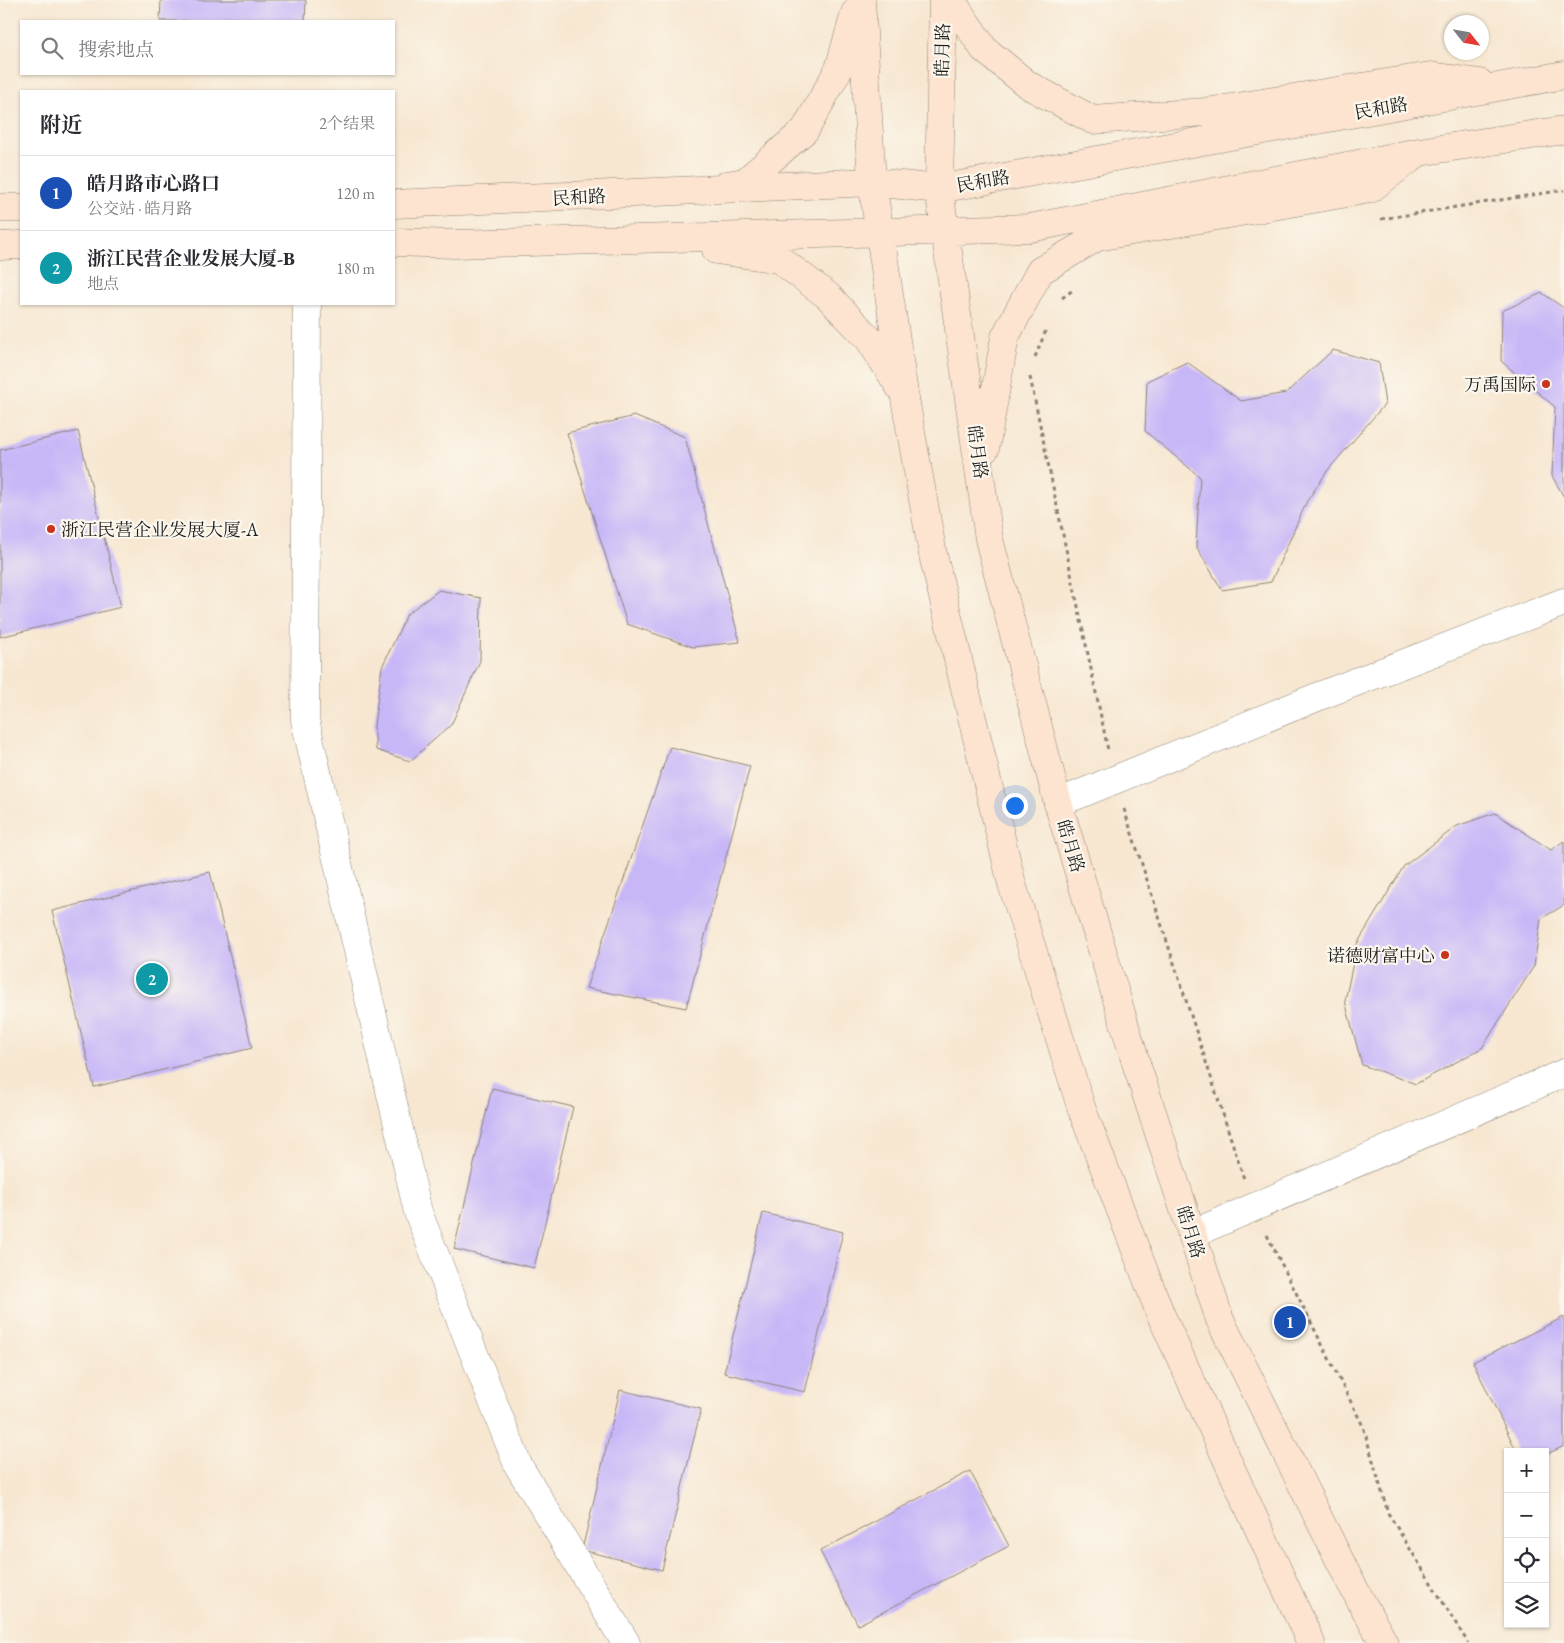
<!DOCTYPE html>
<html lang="zh">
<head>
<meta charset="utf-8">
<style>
  :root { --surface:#fff; --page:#f2f2f3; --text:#2b2b33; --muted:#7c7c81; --line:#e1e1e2; --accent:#d93025 }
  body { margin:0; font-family:"EB Garamond","Noto Serif SC",serif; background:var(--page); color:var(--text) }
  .controls { position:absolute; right:15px; bottom:15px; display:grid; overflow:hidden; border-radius:0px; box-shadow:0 1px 4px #0004 }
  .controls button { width:45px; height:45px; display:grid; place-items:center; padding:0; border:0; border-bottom:1px solid var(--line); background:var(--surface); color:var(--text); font:25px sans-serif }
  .compass { position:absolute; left:1444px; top:15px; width:45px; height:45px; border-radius:50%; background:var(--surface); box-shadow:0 1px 4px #0004; rotate:121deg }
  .you { position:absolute; left:1014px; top:805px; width:18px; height:18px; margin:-12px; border:4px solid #fff; border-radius:50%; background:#1a73e8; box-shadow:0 0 0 8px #1a73e833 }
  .badge { display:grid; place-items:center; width:32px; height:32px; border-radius:50%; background:var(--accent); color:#fff; font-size:16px; font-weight:700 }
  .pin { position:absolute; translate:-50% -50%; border:2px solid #fff; box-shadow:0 1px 5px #0006 }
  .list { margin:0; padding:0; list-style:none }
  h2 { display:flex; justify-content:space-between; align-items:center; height:65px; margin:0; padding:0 20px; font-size:21px }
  h2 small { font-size:16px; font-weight:400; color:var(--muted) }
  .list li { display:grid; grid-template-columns:32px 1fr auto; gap:15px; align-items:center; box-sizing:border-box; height:75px; padding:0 20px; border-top:1px solid var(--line) }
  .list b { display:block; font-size:19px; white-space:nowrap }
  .list p { margin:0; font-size:16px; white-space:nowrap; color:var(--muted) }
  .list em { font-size:16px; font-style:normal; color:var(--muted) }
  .icon { flex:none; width:28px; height:28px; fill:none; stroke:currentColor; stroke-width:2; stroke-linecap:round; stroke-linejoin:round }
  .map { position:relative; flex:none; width:1564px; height:1643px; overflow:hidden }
  .search { position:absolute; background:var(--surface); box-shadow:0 1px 4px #0004; left:20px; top:20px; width:375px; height:55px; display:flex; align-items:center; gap:12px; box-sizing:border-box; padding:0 18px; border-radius:0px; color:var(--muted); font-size:19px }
  .panel { position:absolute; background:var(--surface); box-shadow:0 1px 4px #0004; left:20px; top:90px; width:375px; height:215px; border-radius:0px }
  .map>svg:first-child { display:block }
  .building { fill:#c8b7f7 }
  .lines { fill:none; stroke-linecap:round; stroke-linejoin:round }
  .street-casing { stroke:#8a8276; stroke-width:29 }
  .secondary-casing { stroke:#8a8276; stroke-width:29 }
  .path { stroke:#8a8276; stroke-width:3; stroke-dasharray:4 4; stroke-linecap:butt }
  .street { stroke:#fff; stroke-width:28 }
  .secondary { stroke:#fde4d1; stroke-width:28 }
  .poi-dot { fill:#c8321e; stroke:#fbf7ec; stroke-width:2 }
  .labels { text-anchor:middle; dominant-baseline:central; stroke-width:4.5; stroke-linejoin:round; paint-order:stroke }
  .street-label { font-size:18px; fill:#1c1c1c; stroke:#fbf7ec }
  .poi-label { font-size:18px; fill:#1c1c1c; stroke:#fbf7ec; text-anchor:end }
</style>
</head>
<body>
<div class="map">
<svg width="1564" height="1643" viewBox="0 0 1564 1643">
  <rect width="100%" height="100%" fill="#fbf7ec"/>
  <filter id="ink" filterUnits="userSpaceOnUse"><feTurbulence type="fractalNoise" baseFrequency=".02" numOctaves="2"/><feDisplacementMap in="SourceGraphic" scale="10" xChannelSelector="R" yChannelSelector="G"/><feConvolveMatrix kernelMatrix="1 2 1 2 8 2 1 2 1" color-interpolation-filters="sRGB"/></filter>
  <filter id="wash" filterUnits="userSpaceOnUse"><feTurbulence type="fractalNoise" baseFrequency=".0096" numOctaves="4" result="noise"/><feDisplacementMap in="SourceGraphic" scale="20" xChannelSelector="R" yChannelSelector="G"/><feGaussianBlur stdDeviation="1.12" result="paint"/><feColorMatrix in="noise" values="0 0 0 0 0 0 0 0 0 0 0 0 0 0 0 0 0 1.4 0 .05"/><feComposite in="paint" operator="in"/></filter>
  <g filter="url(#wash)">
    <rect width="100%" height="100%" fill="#f7e7d1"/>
    <g id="blocks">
      <path class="building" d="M161 0H306L305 21H160Z
        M1542 293 1564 308V497L1552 476 1555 407 1501 361 1502 311Z
        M1333 350 1379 363 1385 404 1328 470 1307 501 1271 582 1222 590 1196 546 1200 477 1145 431 1147 381 1187 362 1241 401 1286 393Z
        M634 416 685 437 740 642 693 647 627 624 567 433Z
        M78 431 121 607 0 637V450Z
        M439 590 481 598 480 661 451 725 410 761 376 750 374 725 382 667 407 614Z
        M670 747 750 766 686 1008 586 988Z
        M1495 813 1551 850 1564 841V905L1541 919 1534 966 1482 1048 1416 1084 1362 1065 1345 1001 1357 944 1404 866 1457 826Z
        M210 872 252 1048 94 1087 52 911Z
        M492 1088 573 1107 534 1268 454 1249Z
        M763 1213 843 1232 805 1392 724 1373Z
        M1564 1317V1446L1545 1455V1452H1517L1473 1362Z
        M620 1390 701 1409 662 1570 582 1550Z
        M970 1471 1009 1546 858 1625 820 1551Z"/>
    </g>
  </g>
  <g filter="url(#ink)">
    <use href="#blocks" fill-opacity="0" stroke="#8a8276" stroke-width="1"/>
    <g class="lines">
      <g class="street-casing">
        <path id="street" d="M307 304 305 720 418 1212 518 1465 626 1643
          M1058 803 1322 695 1564 602
          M1192 1234 1564 1073"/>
      </g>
      <g class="secondary-casing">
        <path id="secondary" d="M861 0 872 182 904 393 933 555 1012 884 1081 1107 1160 1313 1311 1643
          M943 0 939 189 989 539 1058 803 1137 1066 1220 1320 1351 1583 1384 1643
          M951 0 984 49 1028 85 1093 120 1206 112 1431 76 1480 83
          M727 185 745 182 805 130 839 69 855 13
          M394 204 872 182 939 189 1564 75
          M0 208H21
          M394 242 455 244 1030 228 1419 152 1564 130
          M0 246 21 245
          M716 250 779 259 828 296 869 339 899 386
          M985 449 1005 337 1040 271 1097 237 1370 189 1414 156"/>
      </g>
      <path class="path" d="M1381 219 1564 190
        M1062 298 1073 290
        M1035 357 1047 328
        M1030 377 1108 750
        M1124 809 1244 1179
        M1267 1235 1363 1426 1388 1513 1468 1643"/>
      <use href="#street" class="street"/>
      <use href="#secondary" class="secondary"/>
    </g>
  </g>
  <g class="poi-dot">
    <circle cx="1546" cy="384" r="5"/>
    <circle cx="51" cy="529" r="5"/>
    <circle cx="1445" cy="955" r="5"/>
  </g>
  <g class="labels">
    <g class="street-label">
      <text transform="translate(942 50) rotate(-89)">皓月路</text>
      <text transform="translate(1381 108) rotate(-10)">民和路</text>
      <text transform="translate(983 181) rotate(-10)">民和路</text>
      <text transform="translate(579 197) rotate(-3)">民和路</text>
      <text transform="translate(978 452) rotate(82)">皓月路</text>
      <text transform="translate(1071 846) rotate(73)">皓月路</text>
      <text transform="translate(1191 1232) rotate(72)">皓月路</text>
    </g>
    <g class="poi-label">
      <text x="1536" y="384">万禹国际</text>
      <text x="61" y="529" text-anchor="start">浙江民营企业发展大厦-A</text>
      <text x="1435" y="955">诺德财富中心</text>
    </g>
  </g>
</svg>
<div class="controls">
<button>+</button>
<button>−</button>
<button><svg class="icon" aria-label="locate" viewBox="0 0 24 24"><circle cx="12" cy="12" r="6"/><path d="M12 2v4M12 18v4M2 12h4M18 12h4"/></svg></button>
<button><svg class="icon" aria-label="layers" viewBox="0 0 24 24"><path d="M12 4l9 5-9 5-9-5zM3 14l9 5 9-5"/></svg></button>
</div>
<svg class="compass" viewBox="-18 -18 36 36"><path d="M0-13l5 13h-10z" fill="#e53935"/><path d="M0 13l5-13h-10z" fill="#7c7c81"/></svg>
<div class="you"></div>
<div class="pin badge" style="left:1290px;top:1322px;background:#1a4fb4">1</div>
<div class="pin badge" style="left:152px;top:979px;background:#0f9aa8">2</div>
<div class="search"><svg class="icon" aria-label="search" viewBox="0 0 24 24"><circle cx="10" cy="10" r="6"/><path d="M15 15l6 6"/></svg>搜索地点</div>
<section class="panel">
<h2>附近<small>2个结果</small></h2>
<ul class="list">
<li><span class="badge" style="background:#1a4fb4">1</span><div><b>皓月路市心路口</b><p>公交站 · 皓月路</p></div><em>120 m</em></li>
<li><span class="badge" style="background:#0f9aa8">2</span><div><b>浙江民营企业发展大厦-B</b><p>地点</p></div><em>180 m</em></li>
</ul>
</section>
</div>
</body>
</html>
